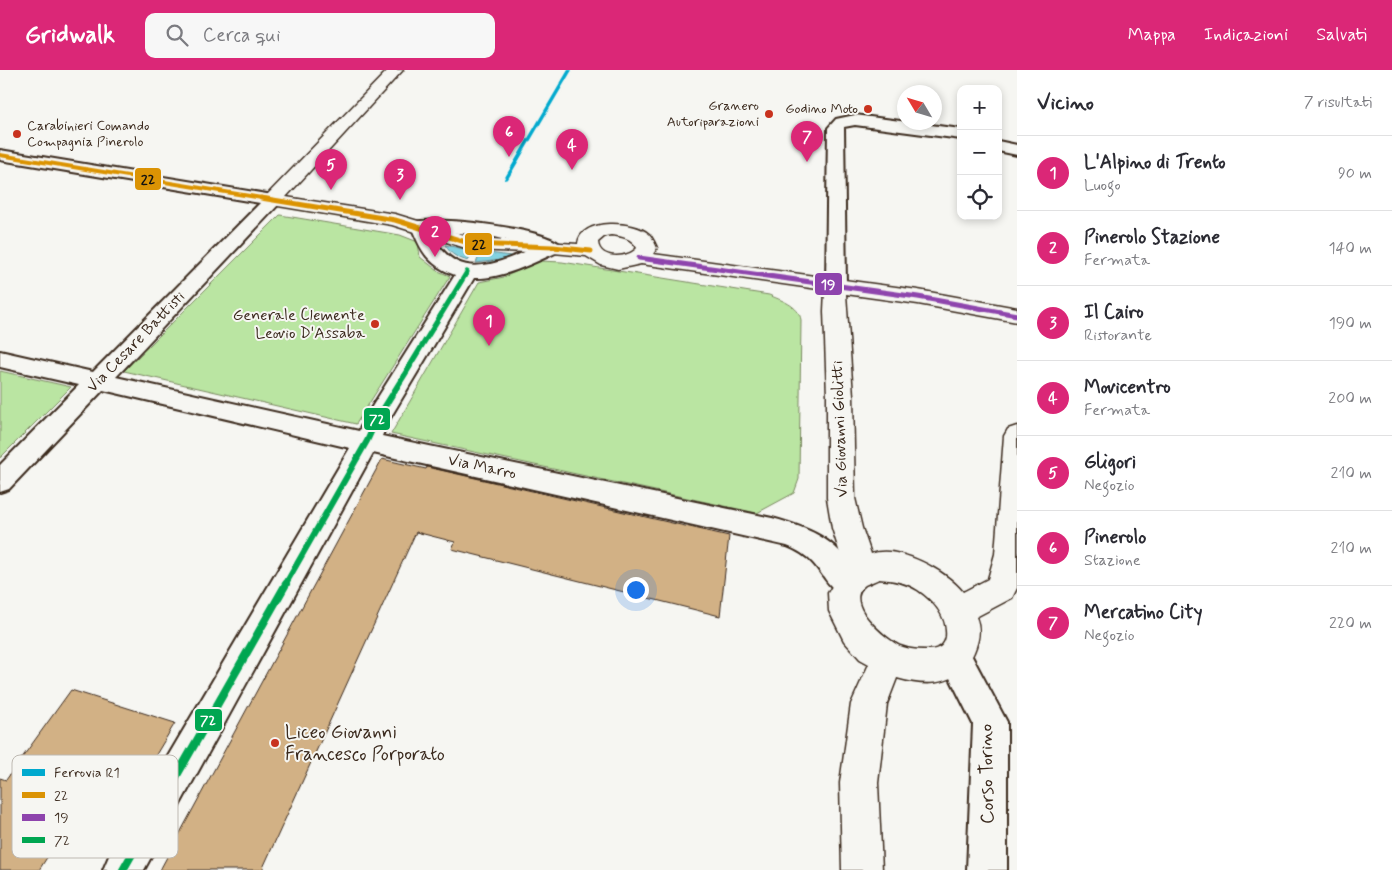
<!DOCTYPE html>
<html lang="it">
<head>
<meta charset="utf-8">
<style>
  :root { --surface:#fff; --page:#f7f7f7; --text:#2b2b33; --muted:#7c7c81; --line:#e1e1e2; --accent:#db2777 }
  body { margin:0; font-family:Mynerve,sans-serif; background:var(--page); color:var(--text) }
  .controls { position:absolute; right:15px; top:15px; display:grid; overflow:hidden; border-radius:10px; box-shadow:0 2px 8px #0003 }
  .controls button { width:45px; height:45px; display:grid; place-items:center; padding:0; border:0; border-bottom:1px solid var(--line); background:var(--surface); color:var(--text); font:25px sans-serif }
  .compass { position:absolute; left:897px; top:15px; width:45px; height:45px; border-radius:50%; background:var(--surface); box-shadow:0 2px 8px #0003; rotate:308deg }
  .you { position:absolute; left:635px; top:519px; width:18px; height:18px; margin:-12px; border:4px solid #fff; border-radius:50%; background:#1a73e8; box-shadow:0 0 0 8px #1a73e833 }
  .badge { display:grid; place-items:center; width:32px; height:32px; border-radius:50%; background:var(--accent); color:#fff; font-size:16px; font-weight:700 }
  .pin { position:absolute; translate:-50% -41px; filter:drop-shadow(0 1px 2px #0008) }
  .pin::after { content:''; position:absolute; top:26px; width:18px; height:15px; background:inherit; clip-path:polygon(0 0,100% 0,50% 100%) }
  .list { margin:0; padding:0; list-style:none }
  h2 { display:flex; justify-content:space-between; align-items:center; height:65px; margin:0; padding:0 20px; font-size:21px }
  h2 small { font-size:16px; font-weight:400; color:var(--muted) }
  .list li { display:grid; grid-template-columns:32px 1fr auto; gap:15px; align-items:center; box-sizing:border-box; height:75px; padding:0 20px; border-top:1px solid var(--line) }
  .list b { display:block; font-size:19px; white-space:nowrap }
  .list p { margin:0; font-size:16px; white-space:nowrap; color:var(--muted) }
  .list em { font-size:16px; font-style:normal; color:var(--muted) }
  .icon { flex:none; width:28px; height:28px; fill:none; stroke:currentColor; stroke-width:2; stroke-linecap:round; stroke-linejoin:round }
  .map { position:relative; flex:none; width:1017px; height:800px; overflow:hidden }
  header { display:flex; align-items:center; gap:30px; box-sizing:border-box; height:70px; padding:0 25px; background:var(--accent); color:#fff }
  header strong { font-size:24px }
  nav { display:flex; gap:28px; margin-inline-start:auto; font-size:18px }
  .search { width:350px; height:45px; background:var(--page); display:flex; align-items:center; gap:12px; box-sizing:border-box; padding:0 18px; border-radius:10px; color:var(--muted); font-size:19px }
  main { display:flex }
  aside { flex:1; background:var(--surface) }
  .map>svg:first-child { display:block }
  .green { fill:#bae5a2; stroke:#7a8860 }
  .water { fill:#84d2e1; stroke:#678f93 }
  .building { fill:#d2b185; stroke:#3b2a1e }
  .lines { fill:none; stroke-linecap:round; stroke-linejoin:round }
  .street-casing { stroke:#3b2a1e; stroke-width:4 }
  .secondary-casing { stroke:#3b2a1e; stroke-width:3 }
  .street { fill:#f6f6f2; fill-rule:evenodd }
  .secondary { fill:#f6f6f2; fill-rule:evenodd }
  .bus-1-far1-casing { stroke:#f6f6f2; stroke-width:6 }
  .bus-1-casing { stroke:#f6f6f2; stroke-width:8 }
  .bus-2-casing { stroke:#f6f6f2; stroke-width:8 }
  .bus-3-far2-casing { stroke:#f6f6f2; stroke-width:8 }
  .bus-3-far1-casing { stroke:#f6f6f2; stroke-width:10 }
  .bus-3-casing { stroke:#f6f6f2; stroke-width:12 }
  .bus-1-far1 { stroke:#db9304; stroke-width:4 }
  .bus-1 { stroke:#db9304; stroke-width:5 }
  .bus-2 { stroke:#8e44ad; stroke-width:5 }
  .bus-3-far2 { stroke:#00a651; stroke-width:5 }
  .bus-3-far1 { stroke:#00a651; stroke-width:6 }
  .bus-3 { stroke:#00a651; stroke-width:8 }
  .rail-1-casing { stroke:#f6f6f2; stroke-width:3 }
  .rail-1 { fill:#00a9ce; fill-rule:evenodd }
  .poi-dot { fill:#c8321e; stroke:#f6f6f2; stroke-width:2 }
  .labels { text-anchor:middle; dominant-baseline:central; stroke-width:4; stroke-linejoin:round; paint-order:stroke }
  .far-poi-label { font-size:14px; fill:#3b2a1e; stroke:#f6f6f2; text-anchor:end }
  .poi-label { font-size:16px; fill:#3b2a1e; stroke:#f6f6f2; text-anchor:end }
  .street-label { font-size:16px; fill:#3b2a1e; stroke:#f6f6f2 }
  .near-poi-label { font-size:19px; fill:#3b2a1e; stroke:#f6f6f2; text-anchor:start }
  .near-street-label { font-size:19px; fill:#3b2a1e; stroke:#f6f6f2 }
  .key { fill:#f6f6f2; stroke:#beb9b2; stroke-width:1 }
  .key-label { font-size:14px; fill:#3b2a1e }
  .line-badge { stroke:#f6f6f2; stroke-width:2 }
  .badge-label { font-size:14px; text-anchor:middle; font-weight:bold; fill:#fff }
  .pale-badge-label { font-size:14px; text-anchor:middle; font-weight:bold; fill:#111 }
</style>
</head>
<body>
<header>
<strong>Gridwalk</strong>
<div class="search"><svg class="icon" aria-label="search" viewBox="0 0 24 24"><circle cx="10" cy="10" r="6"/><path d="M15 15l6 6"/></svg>Cerca qui</div>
<nav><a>Mappa</a><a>Indicazioni</a><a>Salvati</a></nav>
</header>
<main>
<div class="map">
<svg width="1017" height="800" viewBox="0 0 1017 800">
  <rect width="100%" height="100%" fill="#f6f6f2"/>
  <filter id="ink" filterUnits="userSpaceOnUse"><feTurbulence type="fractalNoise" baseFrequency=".02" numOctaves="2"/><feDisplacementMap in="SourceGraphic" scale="10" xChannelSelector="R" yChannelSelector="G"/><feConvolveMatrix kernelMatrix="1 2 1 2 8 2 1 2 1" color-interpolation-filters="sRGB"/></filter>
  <g filter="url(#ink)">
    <path class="green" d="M280 145 400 165 418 172 420 187 438 201 450 206 356 354 124 301Z
      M540 191 562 192 769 225C780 230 799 235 801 250L799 409 794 423 757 443 391 364 479 212 504 207Z
      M0 301 71 317 0 388Z"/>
    <path class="water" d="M445 175 474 181 468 191C458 188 451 185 445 175Z
      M481 182 511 186 501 190 476 193Z"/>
    <path class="building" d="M382 389 426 399 427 397 729 466 720 546 452 479 455 472 416 462 262 800H160Z
      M71 620 175 653 127 733 90 720 39 800H0V708L6 710Z"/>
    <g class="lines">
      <g class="street-casing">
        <path id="street" d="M855 45 961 59V69L855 55 844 57 846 216 843 220 836 222 829 220 826 216 828 58 836 49Z
          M998 71 1017 75V85L998 81Z
          M0 80 279 126 282 130 279 134 116 307 359 361 368 343 455 205C428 195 421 181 411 156L413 152C437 146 549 158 563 177L560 181C533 193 503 209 474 208L389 350 382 366 772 448C813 459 842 472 861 513L857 522 846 526C829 520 825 506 813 493 806 485 797 480 787 476L373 383 144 800H103L109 786 350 378 103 320 9 419 0 422V395L79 315 0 297V281L93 302 260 133 0 90ZM431 161 485 165 536 177C495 195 454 214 431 161Z
          M955 571 966 575 1007 652V800H967L973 654 939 586 944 575Z"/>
      </g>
      <g class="secondary-casing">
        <path id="secondary" d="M388 0H403L286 127 395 144 474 168 578 174C580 147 635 151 649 164 653 168 655 174 657 178L653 184 918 220 1017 238V252L918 234 846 224 853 326 855 428 862 458 871 484C898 474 946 501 963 522L988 509 995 484 1004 366 1008 359 1017 356V518L1012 528 976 547C981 559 979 570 974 582 960 616 928 617 897 608L887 634 878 713 882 800H842L840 713 851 634 869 594 860 589 844 571 829 541 828 523 844 496 832 458 827 428V326L824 241 825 220 641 194 618 199 601 195 586 186 553 183 472 180 392 155 266 134 264 130 266 126ZM611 165C622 166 632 168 637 178 628 189 599 190 598 172L605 166ZM879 509C893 510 906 512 918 520 934 531 948 547 946 567 944 577 938 579 930 580 919 580 910 580 900 576 884 568 842 533 865 515 869 513 875 511 879 509Z"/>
      </g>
      <use href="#street" class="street"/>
      <use href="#secondary" class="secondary"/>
      <g class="bus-1-far1-casing">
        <path id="bus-1-far1" d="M0 85 268 129"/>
      </g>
      <g class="bus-1-casing">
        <path id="bus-1" d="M261 128 395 150 472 174 553 177 591 181"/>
      </g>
      <g class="bus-2-casing">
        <path id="bus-2" d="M639 188 918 227 1017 245"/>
      </g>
      <g class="bus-3-far2-casing">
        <path id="bus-3-far2" d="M409 297 467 202"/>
      </g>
      <g class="bus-3-far1-casing">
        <path id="bus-3-far1" d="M285 515 367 371 377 349 410 296"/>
      </g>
      <g class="bus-3-casing">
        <path id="bus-3" d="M123 800 286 514"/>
      </g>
      <use href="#bus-1-far1" class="bus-1-far1"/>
      <use href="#bus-1" class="bus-1"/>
      <use href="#bus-2" class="bus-2"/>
      <use href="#bus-3-far2" class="bus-3-far2"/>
      <use href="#bus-3-far1" class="bus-3-far1"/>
      <use href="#bus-3" class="bus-3"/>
      <g class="rail-1-casing">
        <path id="rail-1" d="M568 0H572L508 109 504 110V109Z"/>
      </g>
      <use href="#rail-1" class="rail-1"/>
    </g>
  </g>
  <g class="poi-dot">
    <circle cx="868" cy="39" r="5"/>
    <circle cx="769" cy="44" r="5"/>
    <circle cx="17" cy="64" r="5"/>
    <circle cx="375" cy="254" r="5"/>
    <circle cx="275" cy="673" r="5"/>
  </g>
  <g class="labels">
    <g class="far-poi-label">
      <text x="759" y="36">Granero<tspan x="759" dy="16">Autoriparazioni</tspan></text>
      <text x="858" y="39">Godino Moto</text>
      <text x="27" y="56" text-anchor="start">Carabinieri Comando<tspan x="27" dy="16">Compagnia Pinerolo</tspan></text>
    </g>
    <g class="poi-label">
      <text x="365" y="245">Generale Clemente<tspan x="365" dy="18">Leovio D'Assaba</tspan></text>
    </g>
    <g class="street-label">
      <text transform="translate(136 272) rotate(-46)">Via Cesare Battisti</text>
      <text transform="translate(840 359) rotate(-92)">Via Giovanni Giolitti</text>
      <text transform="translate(482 397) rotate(12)">Via Marro</text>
    </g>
    <g class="near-poi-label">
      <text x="285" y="662">Liceo Giovanni<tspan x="285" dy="22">Francesco Porporato</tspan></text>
    </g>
    <g class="near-street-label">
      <text transform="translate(987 704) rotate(-91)">Corso Torino</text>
    </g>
  </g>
  <rect x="12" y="685" width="166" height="103" rx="8" class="key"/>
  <rect x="22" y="699" width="23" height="7" fill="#00a9ce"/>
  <rect x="22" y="722" width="23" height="6" fill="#db9304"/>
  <rect x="22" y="744" width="23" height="7" fill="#8e44ad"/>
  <rect x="22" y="767" width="23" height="6" fill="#00a651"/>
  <g class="key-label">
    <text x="54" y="707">Ferrovia R1</text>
    <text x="54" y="730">22</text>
    <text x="54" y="752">19</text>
    <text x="54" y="775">72</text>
  </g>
  <g class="line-badge">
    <rect x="134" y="97" width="28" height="24" rx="5" fill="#db9304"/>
    <rect x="464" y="162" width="29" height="24" rx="5" fill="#db9304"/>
    <rect x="814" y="202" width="29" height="24" rx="5" fill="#8e44ad"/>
    <rect x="363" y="337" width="28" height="24" rx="5" fill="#00a651"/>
    <rect x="194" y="638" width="29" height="24" rx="5" fill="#00a651"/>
  </g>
  <g class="badge-label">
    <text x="828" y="219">19</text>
    <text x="377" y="354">72</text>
    <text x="208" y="655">72</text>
  </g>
  <g class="pale-badge-label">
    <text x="148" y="114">22</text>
    <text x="479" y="179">22</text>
  </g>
</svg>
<div class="controls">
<button>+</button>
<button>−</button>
<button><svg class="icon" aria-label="locate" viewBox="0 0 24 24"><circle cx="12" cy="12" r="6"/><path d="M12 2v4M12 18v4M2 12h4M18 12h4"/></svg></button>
</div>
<svg class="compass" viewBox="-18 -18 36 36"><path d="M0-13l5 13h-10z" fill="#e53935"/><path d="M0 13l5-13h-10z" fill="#7c7c81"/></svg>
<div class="you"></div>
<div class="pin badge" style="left:489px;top:276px">1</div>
<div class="pin badge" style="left:435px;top:187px">2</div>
<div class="pin badge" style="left:400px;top:130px">3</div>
<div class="pin badge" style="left:572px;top:100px">4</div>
<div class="pin badge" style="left:331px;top:120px">5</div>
<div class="pin badge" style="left:509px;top:87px">6</div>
<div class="pin badge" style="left:807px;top:92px">7</div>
</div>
<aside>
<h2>Vicino<small>7 risultati</small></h2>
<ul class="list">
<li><span class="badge">1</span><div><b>L'Alpino di Trento</b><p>Luogo</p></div><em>90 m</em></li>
<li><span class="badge">2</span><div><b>Pinerolo Stazione</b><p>Fermata</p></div><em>140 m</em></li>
<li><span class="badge">3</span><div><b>Il Cairo</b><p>Ristorante</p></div><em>190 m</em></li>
<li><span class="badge">4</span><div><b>Movicentro</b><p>Fermata</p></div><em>200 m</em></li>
<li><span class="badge">5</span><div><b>Gligori</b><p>Negozio</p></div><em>210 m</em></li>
<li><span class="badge">6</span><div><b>Pinerolo</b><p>Stazione</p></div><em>210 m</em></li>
<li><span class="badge">7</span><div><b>Mercatino City</b><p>Negozio</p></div><em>220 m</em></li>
</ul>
</aside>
</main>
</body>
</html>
